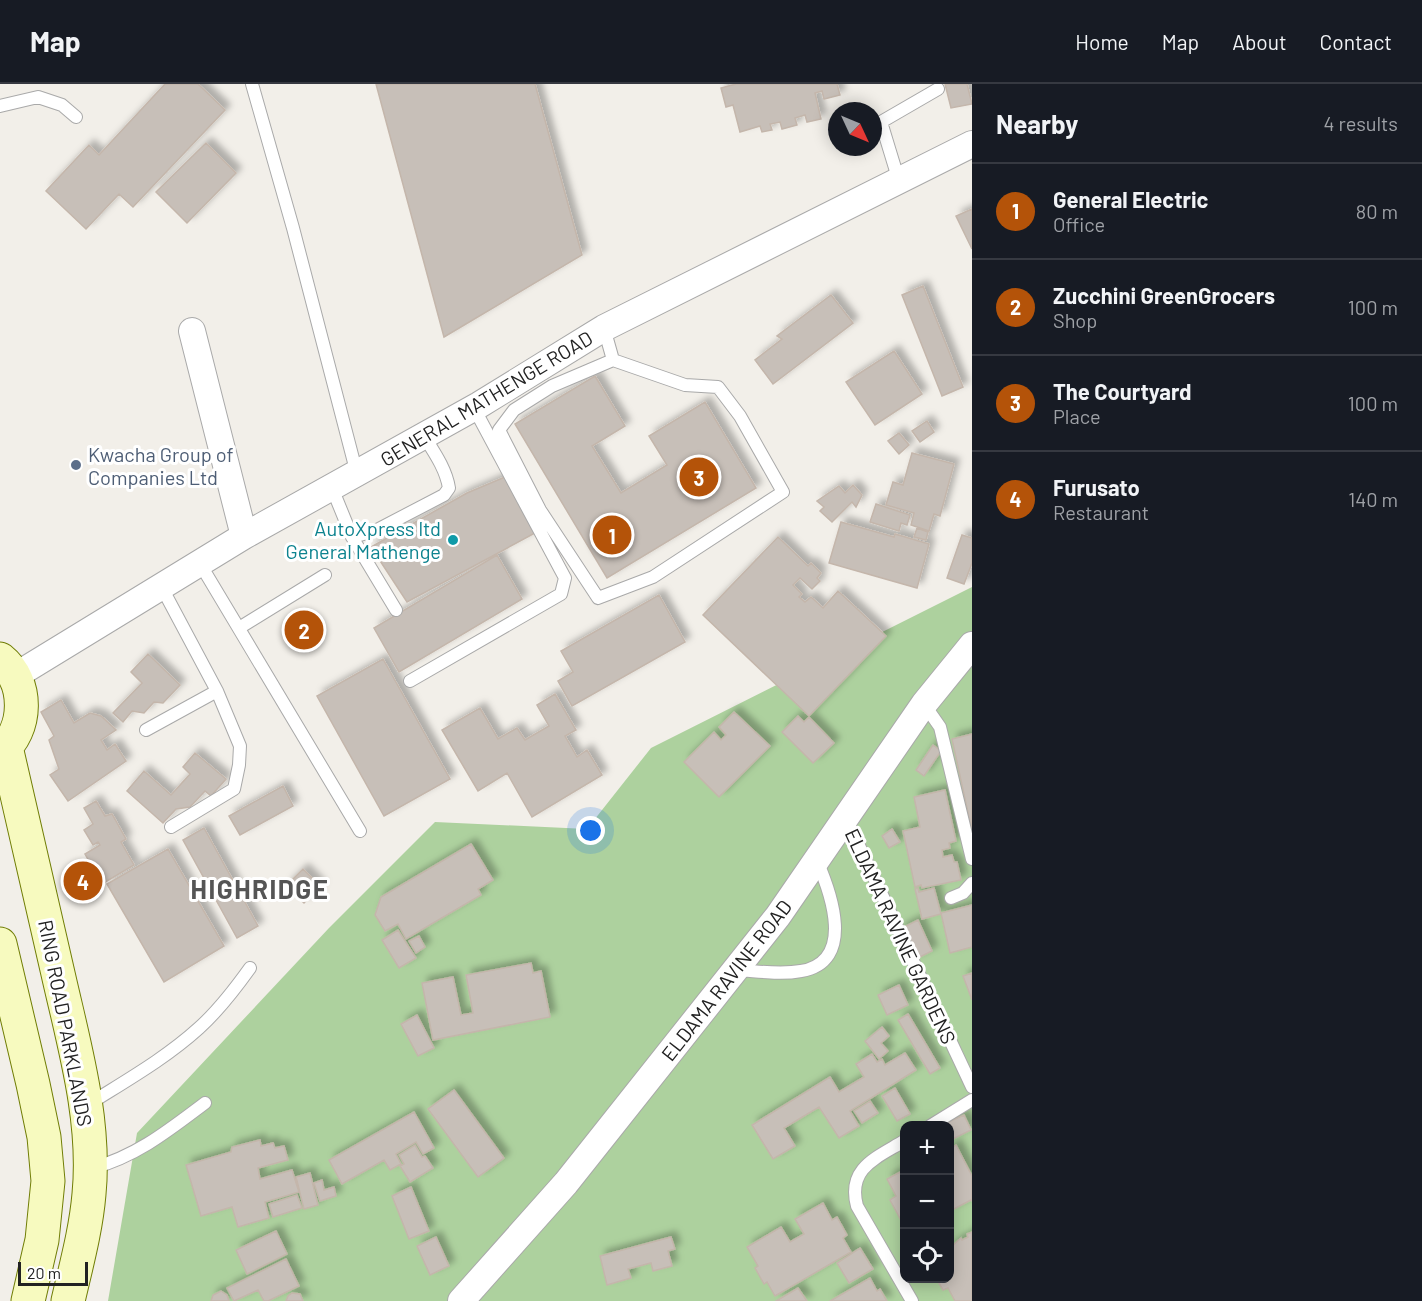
<!DOCTYPE html>
<html lang="en">
<head>
<meta charset="utf-8">
<style>
  :root { --surface:#171b24; --page:#20242c; --text:#f1f3f6; --muted:#9ea1a6; --line:#363941; --accent:#b45309 }
  body { margin:0; font-family:Barlow,sans-serif; background:var(--page); color:var(--text) }
  .controls { position:absolute; right:18px; bottom:18px; display:grid; overflow:hidden; border-radius:12px; box-shadow:0 3px 15px #0003 }
  .controls button { width:54px; height:54px; display:grid; place-items:center; padding:0; border:0; border-bottom:2px solid var(--line); background:var(--surface); color:var(--text); font:30px sans-serif }
  .compass { position:absolute; left:828px; top:18px; width:54px; height:54px; border-radius:50%; background:var(--surface); box-shadow:0 3px 15px #0003; rotate:134deg }
  .scale { position:absolute; left:18px; bottom:15px; width:70px; box-sizing:border-box; padding-left:6px; border:3px solid #222; border-top:0; font-size:16px; line-height:21px; white-space:nowrap; color:#222; -webkit-text-stroke:4px #fff; paint-order:stroke }
  .you { position:absolute; left:591px; top:747px; width:21px; height:21px; margin:-15px; border:4px solid #fff; border-radius:50%; background:#1a73e8; box-shadow:0 0 0 9px #1a73e833 }
  .badge { display:grid; place-items:center; width:39px; height:39px; border-radius:50%; background:var(--accent); color:#fff; font-size:20px; font-weight:700 }
  .pin { position:absolute; translate:-50% -50%; border:3px solid #fff; box-shadow:0 2px 6px #0006 }
  .list { margin:0; padding:0; list-style:none }
  h2 { display:flex; justify-content:space-between; align-items:center; height:78px; margin:0; padding:0 24px; font-size:26px }
  h2 small { font-size:20px; font-weight:400; color:var(--muted) }
  .list li { display:grid; grid-template-columns:39px 1fr auto; gap:18px; align-items:center; box-sizing:border-box; height:96px; padding:0 24px; border-top:2px solid var(--line) }
  .list b { display:block; font-size:22px; white-space:nowrap }
  .list p { margin:0; font-size:20px; white-space:nowrap; color:var(--muted) }
  .list em { font-size:20px; font-style:normal; color:var(--muted) }
  .icon { flex:none; width:33px; height:33px; fill:none; stroke:currentColor; stroke-width:2; stroke-linecap:round; stroke-linejoin:round }
  .map { position:relative; flex:none; width:972px; height:1217px; overflow:hidden }
  header { display:flex; align-items:center; gap:36px; box-sizing:border-box; height:84px; padding:0 30px; background:var(--surface); border-bottom:2px solid var(--line) }
  header strong { font-size:28px }
  nav { display:flex; gap:33px; margin-inline-start:auto; font-size:21px }
  main { display:flex }
  aside { flex:1; background:var(--surface) }
  .map>svg:first-child { display:block }
  .forest { fill:#add19e; fill-rule:evenodd }
  .building { fill:#c7bfb8; stroke:#c4b6ab; stroke-width:1.5; filter:url(#shadow) }
  .lines { fill:none; stroke-linecap:round; stroke-linejoin:round }
  .lane-casing { stroke:#a9a9a9; stroke-width:14 }
  .street-casing { stroke:#a9a9a9; stroke-width:28 }
  .secondary-casing { stroke:#707d05; stroke-width:35 }
  .lane { stroke:#fff; stroke-width:12 }
  .street { stroke:#fff; stroke-width:26 }
  .secondary { stroke:#f7fabf; stroke-width:33 }
  .service-dot { fill:#5c6f8a; stroke:#fff; stroke-width:2 }
  .culture-dot { fill:#0f9aa8; stroke:#fff; stroke-width:2 }
  .labels { text-anchor:middle; dominant-baseline:central; stroke-width:6; stroke-linejoin:round; paint-order:stroke }
  .street-label { font-size:20px; fill:#222; stroke:#fff }
  .service-label { font-size:20px; fill:#4e5e75; stroke:#fff; text-anchor:start }
  .culture-label { font-size:20px; fill:#0d838f; stroke:#fff; text-anchor:end }
  .district-label { font-size:26px; font-weight:bold; letter-spacing:1.5px; fill:#555; stroke:#fff }
</style>
</head>
<body>
<header>
<strong>Map</strong>
<nav><a>Home</a><a>Map</a><a>About</a><a>Contact</a></nav>
</header>
<main>
<div class="map">
<svg width="972" height="1217" viewBox="0 0 972 1217">
  <defs>
    <filter id="shadow"><feDropShadow dx="5.5" dy="-5.5" stdDeviation="3" flood-color="#0004"/></filter>
  </defs>
  <rect width="100%" height="100%" fill="#f2efe9"/>
  <path class="forest" d="M972 503V1217H108L137 1049 329 844 435 738 587 745 651 664ZM904 1042H950V1194H904Z"/>
  <path class="building" d="M165 0H198L225 26 133 123 119 110 86 145 46 107 89 61 99 71Z
    M376 0H535L582 171 444 253Z
    M736 0H837L840 11 824 15 822 7 815 9 821 35 807 38 805 31 795 34 797 41 782 45 780 38 770 40 772 46 762 48 760 42 740 48 733 21 726 23 721 4Z
    M945 0H967L972 20 951 24Z
    M206 59 236 89 187 139 156 108Z
    M972 125V165L956 132Z
    M923 202 963 303 942 312 902 211Z
    M831 211 853 239 773 300 755 276 782 255 777 252Z
    M894 267 922 310 875 341 846 298Z
    M595 292 625 342 592 362 621 409 667 381 649 352 705 318 756 404 607 494 515 340Z
    M927 337 934 348 920 358 912 347Z
    M899 349 909 361 899 370 888 357Z
    M912 369 954 380 940 432 934 430 929 447 911 441 914 429 886 421 893 398 903 401Z
    M505 393 535 449 407 518 371 463 467 409Z
    M853 401 862 411 856 423 852 418 832 438 820 427 824 423 817 417 839 402 845 409Z
    M876 420 910 431 907 441 901 439 899 447 870 438Z
    M841 438 894 453 895 450 929 460 917 504 829 479Z
    M917 444 928 448 926 456 914 453Z
    M962 451 972 454V479L964 500 947 494Z
    M778 453 808 482 811 479 821 489 817 494 820 497 812 505 800 494 793 501 802 510 799 513 805 518 811 513 823 524 838 507 886 552 809 632 703 531Z
    M497 471 522 515 399 588 374 544Z
    M659 511 685 558 572 622 558 597 573 588 561 567Z
    M148 570 180 601 163 619 154 618 144 629 132 627 123 638 113 629 142 599 131 588Z
    M383 575 450 695 384 732 317 612Z
    M555 610 576 646 565 652 577 673 587 666 602 691 532 733 507 689 478 707 442 646 480 624 498 655 517 644 525 656 549 642 537 621Z
    M61 616 74 639 90 629 101 632 116 646 101 656 107 666 115 660 126 677 68 717 50 691 59 685 49 656 54 652 41 628Z
    M734 628 770 662 719 713 684 678 714 648 721 656 726 651 719 643Z
    M798 632 804 638 809 633 834 659 813 679 782 648Z
    M972 650V747L952 655Z
    M933 661 941 667 924 692 916 686Z
    M195 669 226 695 211 712 205 707 190 723 176 725 163 739 127 707 144 687 171 711 190 690 183 683Z
    M283 702 293 722 240 751 229 732Z
    M945 706 956 757 949 759 950 764 942 766 943 773 952 771 954 778H957L961 796 922 804 921 801 915 803 903 747 920 743 914 713Z
    M96 717 105 732 112 730 126 755 121 758 134 781 102 800 85 770 100 761 98 758 93 761 84 746 93 740 84 724Z
    M204 744 258 842 237 854 183 756Z
    M892 745 900 758 889 764 882 752Z
    M471 760 493 796 478 805 481 811 406 855 398 840 385 847 375 831 381 813Z
    M168 765 224 862 164 898 107 800Z
    M303 785 320 802 304 819 286 802Z
    M918 804 919 808 934 804 941 830 922 835 915 805Z
    M972 821V863L950 869 941 829Z
    M918 836 932 867 914 876 900 845Z
    M398 846 416 874 399 884 382 856Z
    M419 852 425 863 416 869 409 857Z
    M531 879 533 889 541 887 550 933 433 956 422 899 453 893 461 931 473 929 466 891Z
    M972 889V916L963 892Z
    M899 901 908 921 887 931 878 911Z
    M908 930 940 984 930 990 898 936Z
    M417 931 434 964 418 972 401 940Z
    M882 943 889 952 881 959 888 967 879 975 865 957Z
    M905 969 916 986 850 1027 859 1042 839 1054 819 1023 784 1044 795 1062 773 1075 752 1041 830 993 839 1008 864 993 856 980 872 970 877 978 882 975 885 981Z
    M895 1004 910 1030 897 1037 882 1012Z
    M454 1006 504 1074 478 1093 428 1025Z
    M870 1017 878 1029 862 1039 854 1027Z
    M414 1028 434 1064 423 1070 416 1058 396 1070 401 1080 390 1086 384 1076 342 1100 329 1076Z
    M964 1031 971 1046 953 1055 950 1042 946 1039Z
    M260 1056 261 1062 273 1059 275 1064 284 1062 288 1076 258 1084 260 1095 292 1086 299 1108 265 1118 269 1134 238 1143 232 1123 201 1132 186 1081 231 1068 232 1063Z
    M415 1061 422 1073 425 1072 433 1084 410 1098 400 1082 404 1080 399 1071Z
    M956 1061 972 1092V1117L971 1116 950 1127V1065Z
    M904 1086V1139L903 1140 890 1116 896 1112 887 1095Z
    M310 1089 318 1121 304 1125 296 1093Z
    M322 1096 324 1106 334 1103 336 1112 320 1117 314 1099Z
    M411 1103 429 1147 409 1155 392 1112Z
    M297 1111 302 1124 273 1133 269 1120Z
    M823 1119 832 1136 837 1133 847 1151 843 1154 851 1168 775 1212 767 1198 764 1200 755 1184 758 1182 747 1163 781 1143 790 1158 804 1150 795 1135Z
    M276 1147 287 1170 247 1190 236 1166Z
    M972 1148V1217H955L948 1204 943 1206 936 1194H950V1164L961 1154 962 1156 968 1153 967 1150Z
    M436 1153 449 1182 430 1191 417 1162Z
    M671 1153 675 1165 668 1167 672 1182 653 1187 651 1179 628 1185 631 1194 607 1201 600 1172Z
    M860 1164 873 1185 849 1199 837 1179Z
    M286 1175 299 1202 268 1217H264L258 1206 234 1217 227 1204Z
    M870 1194 877 1207 880 1205 887 1217H830Z
    M798 1204 807 1217H776Z
    M221 1207 227 1211 229 1217H211L213 1211Z
    M292 1209 300 1210 303 1217H286L288 1212Z"/>
  <g class="lines">
    <g class="lane-casing">
      <path id="lane" d="M252 0 293 144 357 390
        M0 22 38 13 62 21 76 33
        M899 97 881 38 938 5
        M604 244 613 276
        M613 276 685 301 718 303 740 332 783 408 653 493 598 514 540 426 499 346 514 326 552 302Z
        M332 404 352 453 396 526
        M352 453 375 447 444 411 449 404C446 385 434 368 424 352
        M199 478 360 747
        M161 502 217 607 240 662 239 681 234 705 171 743
        M239 544 325 491
        M410 597 561 510 565 494 474 324
        M924 620 940 643 972 775
        M146 646 217 607
        M846 734 972 1003
        M951 814 963 809 972 799
        M736 886C757 887 780 891 801 887 856 878 831 809 817 777
        M89 1020C127 996 166 974 199 944 219 926 235 905 250 884
        M930 1042 972 1016
        M904 1057C876 1074 847 1084 857 1122L912 1217
        M93 1084C137 1072 169 1046 205 1019"/>
    </g>
    <g class="street-casing">
      <path id="street" d="M192 247 244 452
        M15 592 244 452 479 321 604 244 972 60
        M461 1217 566 1099 778 832 924 620 972 561"/>
    </g>
    <g class="secondary-casing">
      <path id="secondary" d="M0 575C29 598 28 646 0 668
        M6 663C24 740 41 817 59 894 75 964 96 1038 89 1110 86 1146 76 1182 68 1217
        M0 860 33 1000 44 1053 48 1097 42 1156 28 1217"/>
    </g>
    <use href="#lane" class="lane"/>
    <use href="#street" class="street"/>
    <use href="#secondary" class="secondary"/>
  </g>
  <circle class="service-dot" cx="76" cy="381" r="6"/>
  <circle class="culture-dot" cx="453" cy="456" r="6"/>
  <g class="labels">
    <g class="street-label">
      <text transform="translate(486 314) rotate(-31)">GENERAL MATHENGE ROAD</text>
      <text transform="translate(901 852) rotate(65)">ELDAMA RAVINE GARDENS</text>
      <text transform="translate(726 896) rotate(-52)">ELDAMA RAVINE ROAD</text>
      <text transform="translate(66 939) rotate(79)">RING ROAD PARKLANDS</text>
    </g>
    <g class="service-label">
      <text x="88" y="370">Kwacha Group of<tspan x="88" dy="23">Companies Ltd</tspan></text>
    </g>
    <g class="culture-label">
      <text x="441" y="444">AutoXpress ltd<tspan x="441" dy="23">General Mathenge</tspan></text>
    </g>
    <g class="district-label">
      <text x="260" y="804">HIGHRIDGE</text>
    </g>
  </g>
</svg>
<div class="controls">
<button>+</button>
<button>−</button>
<button><svg class="icon" aria-label="locate" viewBox="0 0 24 24"><circle cx="12" cy="12" r="6"/><path d="M12 2v4M12 18v4M2 12h4M18 12h4"/></svg></button>
</div>
<svg class="compass" viewBox="-18 -18 36 36"><path d="M0-13l5 13h-10z" fill="#e53935"/><path d="M0 13l5-13h-10z" fill="#9ea1a6"/></svg>
<div class="scale">20 m</div>
<div class="you"></div>
<div class="pin badge" style="left:612px;top:451px">1</div>
<div class="pin badge" style="left:304px;top:546px">2</div>
<div class="pin badge" style="left:699px;top:393px">3</div>
<div class="pin badge" style="left:83px;top:797px">4</div>
</div>
<aside>
<h2>Nearby<small>4 results</small></h2>
<ul class="list">
<li><span class="badge">1</span><div><b>General Electric</b><p>Office</p></div><em>80 m</em></li>
<li><span class="badge">2</span><div><b>Zucchini GreenGrocers</b><p>Shop</p></div><em>100 m</em></li>
<li><span class="badge">3</span><div><b>The Courtyard</b><p>Place</p></div><em>100 m</em></li>
<li><span class="badge">4</span><div><b>Furusato</b><p>Restaurant</p></div><em>140 m</em></li>
</ul>
</aside>
</main>
</body>
</html>
